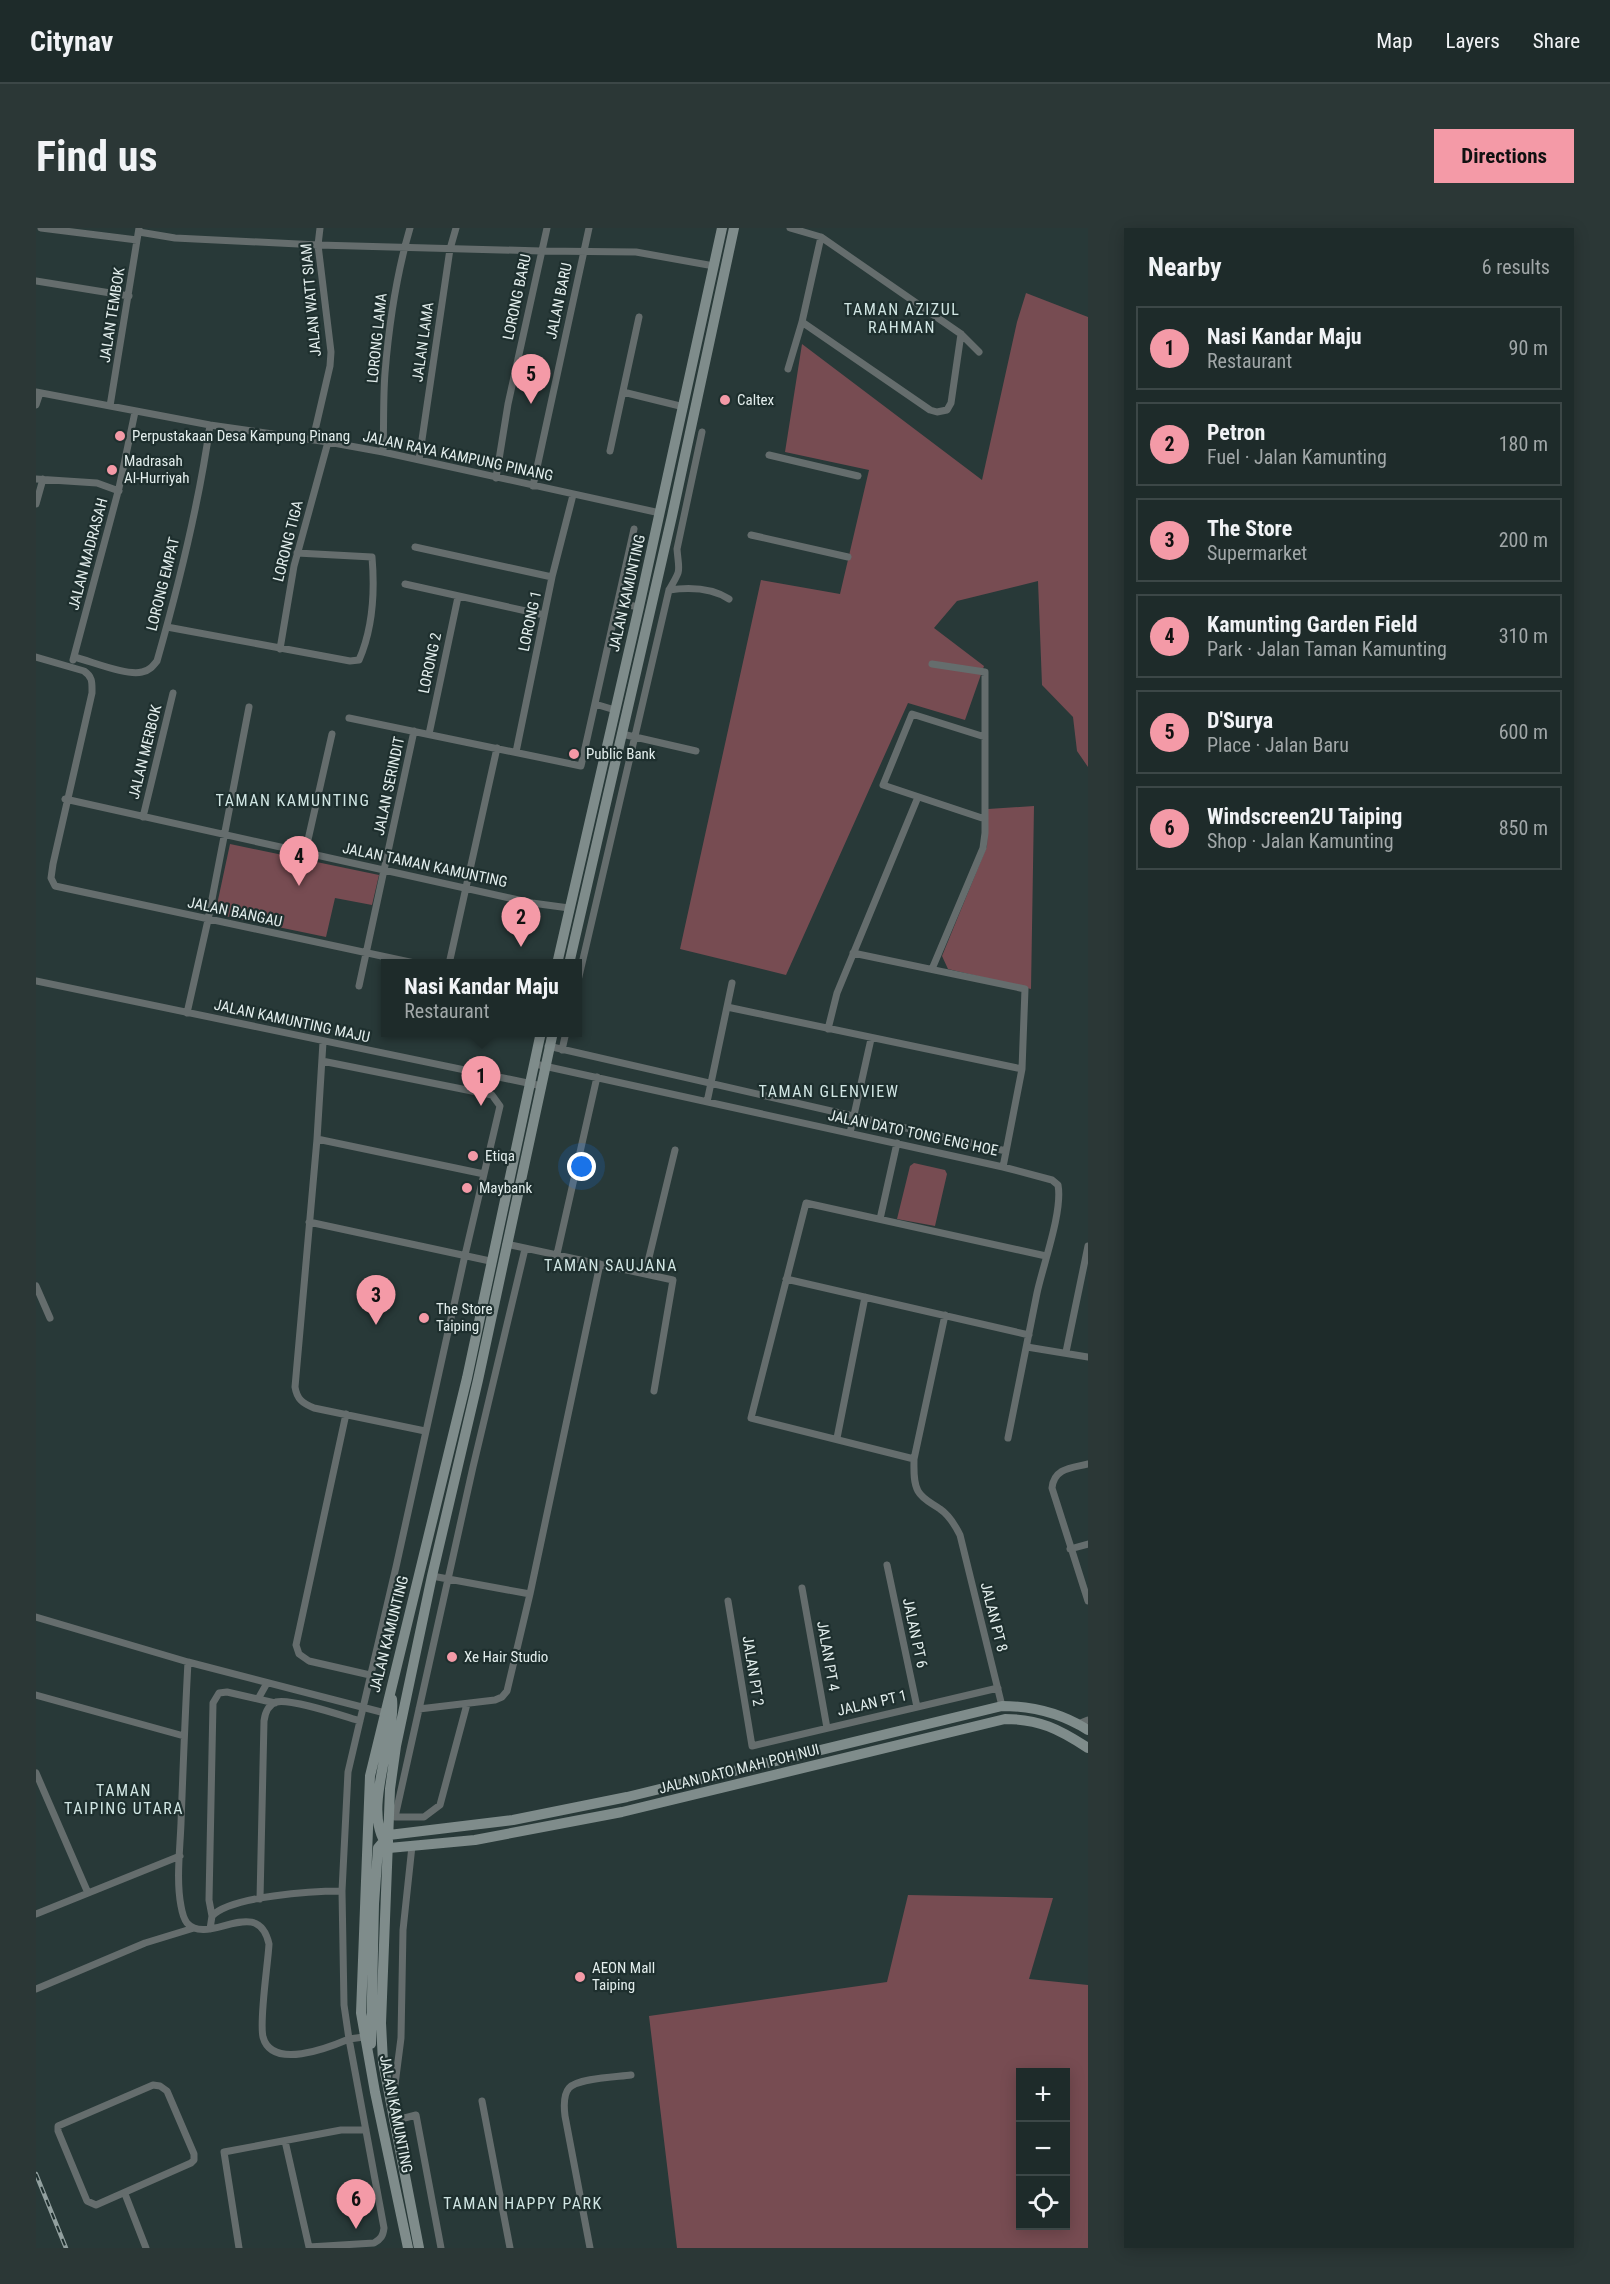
<!DOCTYPE html>
<html lang="en">
<head>
<meta charset="utf-8">
<style>
  :root { --surface:#1e2b2a; --page:#2b3736; --text:#f1f3f6; --muted:#a1a7a8; --line:#3c4747; --accent:#f49aa7 }
  body { margin:0; font-family:"Roboto Condensed",sans-serif; background:var(--page); color:var(--text) }
  .controls { position:absolute; right:18px; bottom:18px; display:grid; overflow:hidden; border-radius:0px; box-shadow:0 3px 15px #0003 }
  .controls button { width:54px; height:54px; display:grid; place-items:center; padding:0; border:0; border-bottom:2px solid var(--line); background:var(--surface); color:var(--text); font:30px sans-serif }
  .you { position:absolute; left:546px; top:939px; width:21px; height:21px; margin:-15px; border:4px solid #fff; border-radius:50%; background:#1a73e8; box-shadow:0 0 0 9px #1a73e833 }
  .badge { display:grid; place-items:center; width:39px; height:39px; border-radius:50%; background:var(--accent); color:#111; font-size:20px; font-weight:700 }
  .pin { position:absolute; translate:-50% -50px; filter:drop-shadow(0 2px 3px #0008) }
  .pin::after { content:''; position:absolute; top:32px; width:21px; height:18px; background:inherit; clip-path:polygon(0 0,100% 0,50% 100%) }
  .popup { position:absolute; left:345px; top:731px; width:201px; height:78px; box-sizing:border-box; display:grid; place-content:center; border-radius:0px; background:var(--surface); filter:drop-shadow(0 2px 4px #0005); font-size:20px; white-space:nowrap; color:var(--muted) }
  .popup b { font-size:22px; color:var(--text) }
  .popup::after { content:''; position:absolute; left:50%; top:100%; margin-left:-12px; border:12px solid transparent; border-top-color:var(--surface) }
  .list { margin:0; padding:0; list-style:none }
  h2 { display:flex; justify-content:space-between; align-items:center; height:78px; margin:0; padding:0 24px; font-size:26px }
  h2 small { font-size:20px; font-weight:400; color:var(--muted) }
  .list li { display:grid; grid-template-columns:39px 1fr auto; gap:18px; align-items:center; box-sizing:border-box; height:84px; margin:0 12px 12px; padding:0 12px; border:2px solid var(--line); border-radius:0px }
  .list b { display:block; font-size:22px; white-space:nowrap }
  .list p { margin:0; font-size:20px; white-space:nowrap; color:var(--muted) }
  .list em { font-size:20px; font-style:normal; color:var(--muted) }
  .icon { flex:none; width:33px; height:33px; fill:none; stroke:currentColor; stroke-width:2; stroke-linecap:round; stroke-linejoin:round }
  .map { position:relative; flex:none; width:1052px; height:2020px; overflow:hidden; border-radius:0px }
  header { display:flex; align-items:center; gap:36px; box-sizing:border-box; height:84px; padding:0 30px; background:var(--surface); border-bottom:2px solid var(--line) }
  header strong { font-size:28px }
  nav { display:flex; gap:33px; margin-inline-start:auto; font-size:21px }
  .intro { display:flex; align-items:center; justify-content:space-between; box-sizing:border-box; height:144px; padding:0 36px }
  h1 { margin:0; font-size:42px }
  .button { padding:15px 27px; border-radius:0px; background:var(--accent); color:#111; font-size:21px; font-weight:700 }
  main { display:flex; gap:36px; padding:0 36px }
  aside { flex:1; background:var(--surface); border-radius:0px; box-shadow:0 3px 15px #0003 }
  .map>svg:first-child { display:block }
  .green { fill:#774c52; fill-rule:evenodd }
  .lines { fill:none; stroke-linecap:round; stroke-linejoin:round }
  .street { stroke:#656d6d; stroke-width:7 }
  .secondary { stroke:#7f8c8b; stroke-width:10 }
  .rail-casing { stroke:#92a09f; stroke-width:4.5 }
  .rail { stroke:#1e2f2e; stroke-width:2; stroke-dasharray:7; stroke-linecap:butt }
  .poi-dot { fill:#f49aa7; stroke:#1e2f2e; stroke-width:2 }
  .labels { text-anchor:middle; dominant-baseline:central; stroke-width:4.5; stroke-linejoin:round; paint-order:stroke }
  .street-label { font-size:15px; fill:#e3eeed; stroke:#1e2f2e }
  .poi-label { font-size:15px; fill:#e3eeed; stroke:#1e2f2e; text-anchor:start }
  .neighbourhood-label { font-size:16px; letter-spacing:1.5px; fill:#d1e6e4; stroke:#1e2f2e }
</style>
</head>
<body>
<header>
<strong>Citynav</strong>
<nav><a>Map</a><a>Layers</a><a>Share</a></nav>
</header>
<div class="intro"><h1>Find us</h1><a class="button">Directions</a></div>
<main>
<div class="map">
<svg width="1052" height="2020" viewBox="0 0 1052 2020">
  <rect width="100%" height="100%" fill="#283938"/>
  <path class="green" d="M990 65 1052 89V539L1041 523 1037 489 1006 457 1002 353 921 373 898 400 948 438 929 492 872 475 750 747 644 721 725 352 804 366 833 242 749 224 766 116 946 252 981 94Z
    M998 578 995 761 912 741 906 728 951 618 952 581Z
    M194 616 343 647 336 677 299 670 290 709 179 686Z
    M878 935 909 942 911 946 899 998 861 991 874 938Z
    M872 1667 1017 1670 993 1751 1052 1757V2020H641L613 1788 851 1754ZM984 1844H1030V1998H984Z"/>
  <g class="lines">
    <path class="street" d="M5 0 101 12
      M754 0 785 9 925 106 943 124
      M103 4 139 10 282 17 505 23 600 24 678 38
      M0 53 93 68
      M766 94 894 182 901 184 911 182 915 175 925 106
      M752 141 766 94 785 9
      M0 164 174 197 292 214 347 224 624 285
      M587 164 648 179
      M0 177 4 165
      M74 178 103 0
      M277 211 294 138 295 124 282 17 284 0
      M574 223 603 89
      M347 224C348 198 347 171 349 145 353 96 360 48 374 0
      M733 227 822 248
      M383 232 414 21 420 0
      M460 250 472 176 511 0
      M0 251 61 255 83 263
      M497 258 553 0
      M0 276 7 251
      M715 307 812 329
      M379 319 516 349
      M369 356 508 387
      M633 362C654 359 676 360 693 371
      M582 375 603 379
      M131 399 314 433 323 432C337 400 339 364 336 329L261 325
      M244 421 258 338 292 214
      M0 429 48 443C57 449 56 455 56 465L17 636 15 650 19 658 383 736
      M38 429C55 433 90 448 106 444 113 443 117 438 121 433 143 356 163 276 174 197
      M37 432 83 260 99 184
      M559 476 579 482
      M313 490 545 538 598 301
      M393 506 422 369
      M586 506 660 523
      M949 509 876 486 847 557 949 591
      M480 524 516 349 537 267
      M29 571 496 675 533 680
      M107 589 137 465
      M269 625 296 506
      M817 725 989 761 986 841 967 939
      M413 736 461 520
      M896 741 947 620 949 605V444L896 436
      M0 753 506 858
      M541 757 633 362C646 340 643 345 641 321L666 204
      M323 758 378 503
      M691 779 986 841
      M151 785 172 692 213 479
      M792 801 801 765 882 569
      M287 814 281 911 259 1159C261 1171 266 1175 278 1180L389 1203
      M512 818 970 923
      M526 822 530 804
      M286 833 456 867 464 878 429 1027 360 1339 312 1544 306 1663 308 1777 313 1811 328 1809
      M499 836 967 939 1016 952 1022 957C1027 983 1007 1037 1001 1065 991 1113 982 1162 972 1210
      M671 874 696 755
      M814 905 835 811
      M281 911 448 946
      M844 991 861 915
      M273 994 454 1033
      M470 1016 637 1052 618 1163
      M521 1026 561 849
      M609 1046 639 922
      M750 1051 993 1107
      M0 1058 14 1090
      M909 1087 878 1231 715 1190 770 975 1010 1028
      M991 1119 1052 1129
      M1030 1124 1052 1018
      M310 1186 260 1417 263 1426 273 1433 334 1447
      M801 1210 829 1069
      M878 1231C878 1241 877 1254 882 1263 887 1272 896 1275 904 1281 913 1287 919 1297 924 1307L966 1478
      M1052 1236C1035 1240 1018 1240 1016 1260L1052 1373
      M1034 1321 1052 1316
      M851 1337 881 1479
      M396 1348 494 1366
      M766 1360 791 1500
      M692 1373 716 1518 962 1460
      M0 1389 152 1434 349 1485
      M152 1434C149 1488 147 1541 145 1595 144 1622 140 1652 145 1678 146 1684 148 1691 151 1695 172 1719 222 1666 233 1716 232 1736 223 1792 227 1809 236 1842 292 1820 313 1811L348 2000C347 2008 345 2011 338 2015L273 2019 249 1913
      M0 1467 148 1508
      M222 1471 231 1455
      M431 1476 404 1577 388 1589H359L437 1239 489 1021
      M383 1481 459 1472 466 1469 471 1463 494 1366 564 1036
      M1042 1496 1052 1492
      M0 1545 52 1665
      M224 1671 228 1493C229 1485 232 1477 240 1474 255 1470 307 1488 324 1493
      M0 1686 144 1628
      M176 1688 173 1672 177 1475 183 1465 191 1464 239 1475
      M174 1701 176 1688C195 1668 278 1663 306 1663
      M0 1761 109 1715 158 1700
      M117 1857 124 1858 131 1863 158 1926V1932L155 1935 60 1977 51 1973 22 1903V1898Z
      M357 1872 365 1810 367 1702 376 1618
      M446 1873 474 2020
      M357 1893 380 1887 405 2020
      M89 1966 110 2020
      M203 2020 188 1924 305 1902H330
      M554 2020 529 1888C528 1880 527 1867 533 1860 542 1850 581 1849 595 1847"/>
    <path class="secondary" d="M521 736 603 379 686 0
      M533 736 636 288 698 0
      M353 1607 477 1592 591 1569 966 1478C997 1478 1025 1485 1052 1502
      M351 1617C325 1583 360 1511 356 1471
      M353 1620 439 1612 586 1584 969 1491C1003 1491 1023 1501 1052 1520
      M335 1816 338 1676 342 1620 353 1607
      M372 2020 339 1864 325 1785 334 1548 431 1150 505 804
      M383 2020 347 1834 345 1795 354 1561 360 1518 396 1348 442 1152 517 804"/>
    <g class="rail-casing">
      <path id="rail" d="M0 1946 30 2020"/>
    </g>
    <use href="#rail" class="rail"/>
  </g>
  <g class="poi-dot">
    <circle cx="689" cy="172" r="6"/>
    <circle cx="84" cy="208" r="6"/>
    <circle cx="76" cy="242" r="6"/>
    <circle cx="538" cy="526" r="6"/>
    <circle cx="437" cy="928" r="6"/>
    <circle cx="431" cy="960" r="6"/>
    <circle cx="388" cy="1090" r="6"/>
    <circle cx="416" cy="1429" r="6"/>
    <circle cx="544" cy="1749" r="6"/>
  </g>
  <g class="labels">
    <g class="street-label">
      <text transform="translate(481 69) rotate(-78)">LORONG BARU</text>
      <text transform="translate(275 72) rotate(-95)">JALAN WATT SIAM</text>
      <text transform="translate(523 73) rotate(-78)">JALAN BARU</text>
      <text transform="translate(76 87) rotate(-81)">JALAN TEMBOK</text>
      <text transform="translate(341 110) rotate(-84)">LORONG LAMA</text>
      <text transform="translate(387 114) rotate(-82)">JALAN LAMA</text>
      <text transform="translate(422 228) rotate(12)">JALAN RAYA KAMPUNG PINANG</text>
      <text transform="translate(252 313) rotate(-76)">LORONG TIGA</text>
      <text transform="translate(52 326) rotate(-75)">JALAN MADRASAH</text>
      <text transform="translate(127 356) rotate(-76)">LORONG EMPAT</text>
      <text transform="translate(591 365) rotate(-77)">JALAN KAMUNTING</text>
      <text transform="translate(494 393) rotate(-78)">LORONG 1</text>
      <text transform="translate(394 435) rotate(-78)">LORONG 2</text>
      <text transform="translate(109 524) rotate(-76)">JALAN MERBOK</text>
      <text transform="translate(353 558) rotate(-78)">JALAN SERINDIT</text>
      <text transform="translate(389 637) rotate(12)">JALAN TAMAN KAMUNTING</text>
      <text transform="translate(199 684) rotate(12)">JALAN BANGAU</text>
      <text transform="translate(256 793) rotate(12)">JALAN KAMUNTING MAJU</text>
      <text transform="translate(877 905) rotate(12)">JALAN DATO TONG ENG HOE</text>
      <text transform="translate(958 1389) rotate(76)">JALAN PT 8</text>
      <text transform="translate(879 1405) rotate(78)">JALAN PT 6</text>
      <text transform="translate(353 1406) rotate(-76)">JALAN KAMUNTING</text>
      <text transform="translate(792 1428) rotate(80)">JALAN PT 4</text>
      <text transform="translate(717 1443) rotate(81)">JALAN PT 2</text>
      <text transform="translate(836 1475) rotate(-13)">JALAN PT 1</text>
      <text transform="translate(703 1541) rotate(-14)">JALAN DATO MAH POH NUI</text>
      <text transform="translate(360 1886) rotate(79)">JALAN KAMUNTING</text>
    </g>
    <g class="poi-label">
      <text x="701" y="172">Caltex</text>
      <text x="96" y="208">Perpustakaan Desa Kampung Pinang</text>
      <text x="88" y="233">Madrasah<tspan x="88" dy="17">Al-Hurriyah</tspan></text>
      <text x="550" y="526">Public Bank</text>
      <text x="449" y="928">Etiqa</text>
      <text x="443" y="960">Maybank</text>
      <text x="400" y="1081">The Store<tspan x="400" dy="17">Taiping</tspan></text>
      <text x="428" y="1429">Xe Hair Studio</text>
      <text x="556" y="1740">AEON Mall<tspan x="556" dy="17">Taiping</tspan></text>
    </g>
    <g class="neighbourhood-label">
      <text x="866" y="81">TAMAN AZIZUL<tspan x="866" dy="18">RAHMAN</tspan></text>
      <text x="257" y="572">TAMAN KAMUNTING</text>
      <text x="793" y="863">TAMAN GLENVIEW</text>
      <text x="575" y="1037">TAMAN SAUJANA</text>
      <text x="88" y="1562">TAMAN<tspan x="88" dy="18">TAIPING UTARA</tspan></text>
      <text x="487" y="1975">TAMAN HAPPY PARK</text>
    </g>
  </g>
</svg>
<div class="controls">
<button>+</button>
<button>−</button>
<button><svg class="icon" aria-label="locate" viewBox="0 0 24 24"><circle cx="12" cy="12" r="6"/><path d="M12 2v4M12 18v4M2 12h4M18 12h4"/></svg></button>
</div>
<div class="you"></div>
<div class="pin badge" style="left:445px;top:878px">1</div>
<div class="popup"><b>Nasi Kandar Maju</b>Restaurant</div>
<div class="pin badge" style="left:485px;top:719px">2</div>
<div class="pin badge" style="left:340px;top:1097px">3</div>
<div class="pin badge" style="left:263px;top:658px">4</div>
<div class="pin badge" style="left:495px;top:176px">5</div>
<div class="pin badge" style="left:320px;top:2001px">6</div>
</div>
<aside>
<h2>Nearby<small>6 results</small></h2>
<ul class="list">
<li><span class="badge">1</span><div><b>Nasi Kandar Maju</b><p>Restaurant</p></div><em>90 m</em></li>
<li><span class="badge">2</span><div><b>Petron</b><p>Fuel · Jalan Kamunting</p></div><em>180 m</em></li>
<li><span class="badge">3</span><div><b>The Store</b><p>Supermarket</p></div><em>200 m</em></li>
<li><span class="badge">4</span><div><b>Kamunting Garden Field</b><p>Park · Jalan Taman Kamunting</p></div><em>310 m</em></li>
<li><span class="badge">5</span><div><b>D'Surya</b><p>Place · Jalan Baru</p></div><em>600 m</em></li>
<li><span class="badge">6</span><div><b>Windscreen2U Taiping</b><p>Shop · Jalan Kamunting</p></div><em>850 m</em></li>
</ul>
</aside>
</main>
</body>
</html>
